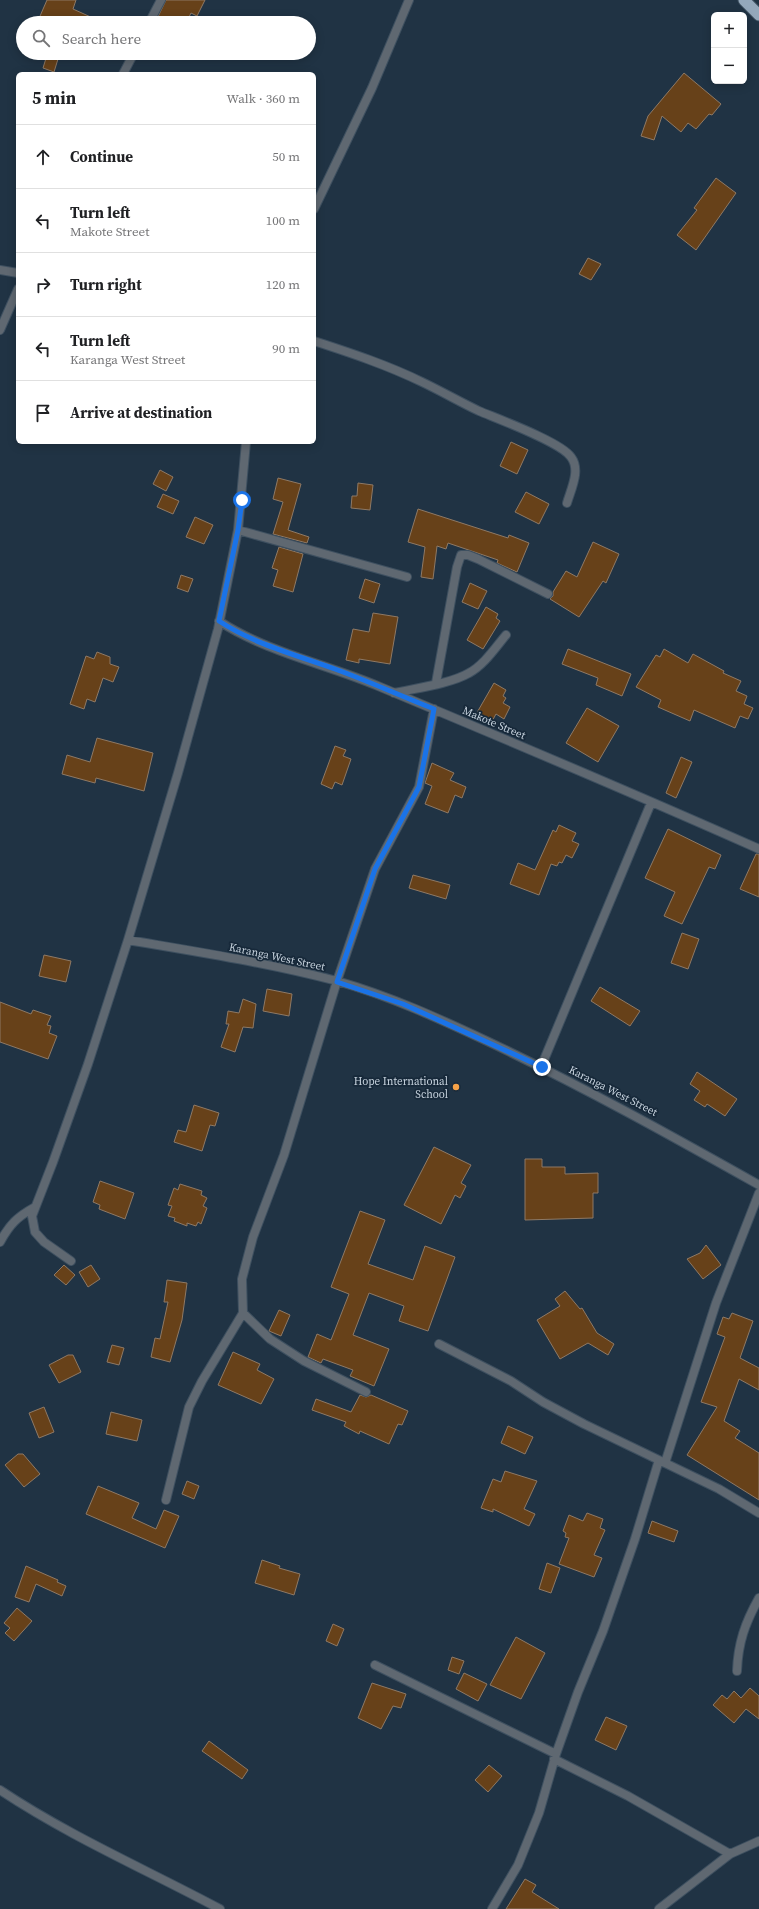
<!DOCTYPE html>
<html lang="en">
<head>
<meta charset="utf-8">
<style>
  :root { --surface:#fff; --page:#f2f2f2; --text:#202124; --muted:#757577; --line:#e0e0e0 }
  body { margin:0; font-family:"Source Serif 4",serif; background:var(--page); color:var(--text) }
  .controls { position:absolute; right:12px; top:12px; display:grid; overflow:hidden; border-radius:6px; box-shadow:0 2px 10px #0003 }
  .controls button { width:36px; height:36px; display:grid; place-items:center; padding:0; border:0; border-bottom:1px solid var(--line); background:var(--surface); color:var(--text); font:20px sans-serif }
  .stop { position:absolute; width:12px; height:12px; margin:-9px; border:3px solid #1a73e8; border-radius:50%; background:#fff }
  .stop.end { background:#1a73e8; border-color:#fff; box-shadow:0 1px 4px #0008 }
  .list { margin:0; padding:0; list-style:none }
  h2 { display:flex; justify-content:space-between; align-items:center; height:52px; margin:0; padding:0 16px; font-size:17px }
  h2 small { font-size:13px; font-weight:400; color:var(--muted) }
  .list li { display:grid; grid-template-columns:26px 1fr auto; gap:12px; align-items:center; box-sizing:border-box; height:64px; padding:0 16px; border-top:1px solid var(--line) }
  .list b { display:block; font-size:15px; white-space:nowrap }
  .list p { margin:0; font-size:13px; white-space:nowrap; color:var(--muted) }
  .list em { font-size:13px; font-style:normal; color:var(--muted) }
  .icon { flex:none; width:22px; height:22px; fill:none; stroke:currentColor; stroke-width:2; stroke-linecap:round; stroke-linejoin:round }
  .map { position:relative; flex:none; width:759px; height:1909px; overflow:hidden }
  .search { position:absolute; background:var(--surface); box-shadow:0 2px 10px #0003; left:16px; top:16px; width:300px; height:44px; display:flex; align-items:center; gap:10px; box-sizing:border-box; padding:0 14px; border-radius:22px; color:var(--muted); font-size:15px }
  .panel { position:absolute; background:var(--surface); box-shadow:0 2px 10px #0003; left:16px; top:72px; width:300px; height:372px; border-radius:6px }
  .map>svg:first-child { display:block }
  .building { fill:#674119; stroke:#8e7965 }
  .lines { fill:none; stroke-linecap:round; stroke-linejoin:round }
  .minor-casing { stroke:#3e5060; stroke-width:10 }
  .trunk-casing { stroke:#3e5060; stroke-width:13 }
  .minor { stroke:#5f6871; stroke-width:8 }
  .trunk { stroke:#94a8bb; stroke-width:11 }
  .route { stroke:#1a73e8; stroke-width:5 }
  .poi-dot { fill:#f6a248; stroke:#17293a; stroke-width:1.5 }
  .labels { text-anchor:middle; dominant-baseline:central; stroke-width:3.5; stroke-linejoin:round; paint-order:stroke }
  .street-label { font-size:11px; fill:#c7d3de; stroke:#17293a }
  .poi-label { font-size:11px; fill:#c7d3de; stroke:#17293a; text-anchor:end }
</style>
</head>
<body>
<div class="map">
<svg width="759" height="1909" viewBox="0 0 759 1909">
  <rect width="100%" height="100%" fill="#203344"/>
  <path class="building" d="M47 0H76L73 9 104 23H37Z
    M166 0H205L197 16 191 13 186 23H161L156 21Z
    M47 55 58 59 54 72 43 68Z
    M684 73 721 104 712 115 709 114 696 129 688 123 681 132 662 116 654 140 641 136 648 116Z
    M716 178 736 193 696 250 677 235 697 210 694 208Z
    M588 258 601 264 591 280 579 274Z
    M511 442 528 450 517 474 500 466Z
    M160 470 173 477 166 491 153 484Z
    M278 478 301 484 288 530 309 537 307 543 273 534 283 502 273 499Z
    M358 483 373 485 370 510 351 508 352 496H357Z
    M526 492 549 504 539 524 515 512Z
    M163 494 179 501 173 514 157 507Z
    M418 509 508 538 509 535 529 543 517 572 497 563 498 560 448 543 446 549 437 546 433 579 421 577 425 547 408 542Z
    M195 517 213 525 204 544 186 537Z
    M593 542 619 554 606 583 603 581 579 617 550 599 553 596V592L566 571 577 577Z
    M279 547 303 554 293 592 273 586 278 570 272 568Z
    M181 575 193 579 188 592 177 588Z
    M365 579 380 584 374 603 359 598Z
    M470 583 487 591 478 609 462 602Z
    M486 607 498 614 496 618 500 621 483 649 467 640Z
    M373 613 398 617 390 664 359 659V663L346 660 353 629 369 632Z
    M568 649 631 674 622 696 596 685 598 678 562 664Z
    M664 649 688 663 693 654 724 671 723 673 741 681 736 691 747 696 744 704 753 708 748 719 740 716 735 728 694 710 690 721 658 707 661 700 636 687 656 655 660 657Z
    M97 652 110 657V664L119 667 113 682 103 678 95 702 87 699 84 709 70 704 86 656 94 659Z
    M494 683 506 690 503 696 506 698 503 703 510 707 504 719 496 714 490 725 475 716Z
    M587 708 619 726 598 762 566 743Z
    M97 738 153 753 144 791 96 778 95 783 62 774 67 755 90 762Z
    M335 746 346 750 343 756 351 759 342 785 335 782 332 789 321 784Z
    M681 757 692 762 676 798 666 793Z
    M432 763 454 773 450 780 466 787 462 798 455 795 448 813 425 804 432 786 425 783Z
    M559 825 576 833 572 841 579 844 572 858 566 855 562 863 559 862 557 866 551 864 539 895 510 884 518 863 535 870 553 830 556 832Z
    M668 829 721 855 715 869 709 867 682 924 664 916 675 892 645 878Z
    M756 854H759V897L740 889Z
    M413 875 450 885 446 899 409 888Z
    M682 933 699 939 688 969 671 963Z
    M44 955 71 961 66 982 39 976Z
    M600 987 640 1011 630 1026 591 1001Z
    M267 989 292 994 289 1016 263 1011Z
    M243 999 256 1004 253 1028 243 1027 235 1052 221 1047 229 1024H226L228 1011 239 1013Z
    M0 1002 31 1014 33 1010 51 1016 47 1025 51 1026 49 1033 57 1036 48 1059 0 1042Z
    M697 1072 737 1099 725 1116 707 1104 705 1107 694 1100 700 1091 690 1084Z
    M194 1105 219 1113 215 1126 210 1125 202 1151 174 1142 178 1130 186 1132Z
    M434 1147 471 1165 461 1183 466 1186 460 1198 455 1195 441 1224 404 1205Z
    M525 1159H542V1167H565V1174L598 1173V1193H593V1218L525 1220Z
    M100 1181 134 1193 125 1219 99 1209 100 1205 93 1202Z
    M180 1184 202 1191 201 1195 207 1198 203 1206 207 1208 201 1224 198 1222 196 1226 187 1223V1226L174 1221 175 1218 168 1216 172 1206 168 1205 174 1188 178 1190Z
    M360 1211 385 1220 368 1264 413 1280 425 1246 455 1257 428 1331 399 1321 404 1306 369 1293 353 1335 389 1349 374 1386 350 1376 353 1370 323 1359 321 1363 308 1357 317 1334 331 1340 349 1294 331 1287Z
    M706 1245 721 1265 703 1279 687 1259 700 1253Z
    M64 1265 75 1275 66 1285 54 1275Z
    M91 1265 100 1279 88 1287 79 1272Z
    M167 1280 187 1283 182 1320 170 1362 151 1357 155 1338 160 1339 168 1302H164Z
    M565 1291 580 1309 582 1308 597 1333 614 1344 608 1355 588 1343 560 1359 537 1320 560 1306 555 1299Z
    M279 1310 290 1315 281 1336 269 1331Z
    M732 1313 753 1321 740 1358 759 1368V1390L739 1379 724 1421 740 1431 735 1438 759 1453V1500L687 1455 717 1407 701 1402 725 1337 717 1334 723 1317 729 1319Z
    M112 1345 124 1348 119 1365 107 1362Z
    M233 1352 260 1364 257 1370 274 1379 261 1404 218 1385Z
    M68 1355H73L81 1372 59 1383 49 1365Z
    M360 1395 366 1397 371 1395 408 1411 402 1425 398 1424 389 1444 360 1431 359 1434 344 1426 346 1422 312 1410 316 1399 351 1412Z
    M44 1407 54 1432 39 1438 29 1413Z
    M111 1412 142 1420 137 1441 106 1434Z
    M508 1426 533 1437 525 1454 501 1443Z
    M18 1454H23L40 1474 24 1487 5 1465Z
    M505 1471 537 1481 524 1509 535 1514 529 1526 493 1509V1512L481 1508 493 1479 501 1482Z
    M187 1481 199 1486 194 1499 182 1494Z
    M98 1486 139 1503 132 1518 156 1529 164 1510 179 1516 165 1548 86 1514Z
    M587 1513 603 1519 600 1528 605 1530 594 1555 602 1558 594 1577 559 1564 569 1538 565 1537 566 1533 563 1531 569 1515 583 1521Z
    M652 1521 678 1531 674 1542 648 1533Z
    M262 1560 280 1566 279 1568 300 1574 294 1595 255 1583Z
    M547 1563 560 1568 551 1593 539 1589Z
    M26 1566 58 1580 57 1582 66 1586 62 1596 36 1584 29 1602 15 1597Z
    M17 1608 32 1621 14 1641 5 1633 10 1628 4 1623Z
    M333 1624 344 1629 337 1646 326 1641Z
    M516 1637 545 1653 521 1699 490 1685Z
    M452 1657 464 1661 459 1674 448 1670Z
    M464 1673 487 1684 478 1701 456 1689Z
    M372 1683 406 1694 401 1708 393 1706 381 1729 358 1718Z
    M750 1688 759 1696V1719L746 1709 734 1723 713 1705 722 1695 727 1699 734 1691 741 1698Z
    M606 1717 627 1726 616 1750 595 1740Z
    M209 1741 248 1770 242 1779 202 1751Z
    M489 1765 502 1776 488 1792 475 1780Z
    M525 1879 536 1885 532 1892 559 1909H506Z"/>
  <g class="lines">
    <g class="minor-casing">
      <path id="minor" d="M149 23 161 0
        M123 74 134 53
        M314 209 372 88 409 0
        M0 270 18 273
        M0 330 18 289
        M314 341C351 353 387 365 422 382 441 391 460 402 479 411 498 419 561 442 571 457 581 470 571 489 567 503
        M238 530 407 577
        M219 621C266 652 326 664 378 686 505 739 633 793 759 849
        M436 683 457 567 461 555H468L478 559 548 594
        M394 693C416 688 450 684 469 673 484 665 495 648 506 635
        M128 940C198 952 269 963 337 981 390 996 440 1019 489 1042 582 1086 670 1135 759 1185
        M541 1067 651 803
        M0 1242C10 1224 17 1217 35 1207
        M71 1261 44 1242 35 1232 32 1216 53 1162 88 1064 128 940 178 773 218 629 238 530 246 442
        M439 1344 511 1381 543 1402 584 1424 719 1489 759 1513
        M366 1392 304 1361 270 1339 243 1313 242 1279 253 1237 284 1155 337 981 375 869 419 787 434 709
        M665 1463 716 1303 759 1193
        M166 1500 189 1407 202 1381 243 1313
        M375 1665 556 1754
        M737 1671C738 1643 745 1623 759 1598
        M554 1759 628 1796 730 1854
        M0 1790C69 1836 147 1870 220 1909
        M492 1909 518 1865 539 1813 556 1754 578 1692 603 1631 635 1539 659 1460
        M659 1909 730 1854 759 1841"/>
    </g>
    <g class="trunk-casing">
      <path id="trunk" d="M744 0 759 15"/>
    </g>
    <use href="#minor" class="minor"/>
    <use href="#trunk" class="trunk"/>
  </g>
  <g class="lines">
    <path class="route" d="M242 500 238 530 219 621C254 644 296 655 335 669 368 681 401 696 434 709L419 787 375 869 337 982 403 1004 542 1067"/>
  </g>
  <circle class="poi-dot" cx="456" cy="1087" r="4"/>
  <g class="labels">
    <g class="street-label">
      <text transform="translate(494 723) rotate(23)">Makote Street</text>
      <text transform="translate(277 957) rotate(12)">Karanga West Street</text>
      <text transform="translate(613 1091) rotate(27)">Karanga West Street</text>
    </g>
    <g class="poi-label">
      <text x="448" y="1081">Hope International<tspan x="448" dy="13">School</tspan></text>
    </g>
  </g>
</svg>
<div class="controls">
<button>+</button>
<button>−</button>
</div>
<div class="stop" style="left:242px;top:500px"></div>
<div class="stop end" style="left:542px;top:1067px"></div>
<div class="search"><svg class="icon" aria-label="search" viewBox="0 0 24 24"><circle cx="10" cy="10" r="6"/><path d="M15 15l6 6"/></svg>Search here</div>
<section class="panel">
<h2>5 min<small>Walk · 360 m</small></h2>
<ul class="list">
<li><svg class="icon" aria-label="ahead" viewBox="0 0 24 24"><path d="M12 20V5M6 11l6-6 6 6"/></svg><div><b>Continue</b></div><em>50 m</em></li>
<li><svg class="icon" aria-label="left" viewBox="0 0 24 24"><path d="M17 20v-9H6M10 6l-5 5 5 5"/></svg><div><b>Turn left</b><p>Makote Street</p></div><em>100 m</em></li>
<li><svg class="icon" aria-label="right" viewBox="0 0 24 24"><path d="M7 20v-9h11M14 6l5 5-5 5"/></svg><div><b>Turn right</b></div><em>120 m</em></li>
<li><svg class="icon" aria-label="left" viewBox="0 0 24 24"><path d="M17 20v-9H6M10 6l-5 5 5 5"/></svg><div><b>Turn left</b><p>Karanga West Street</p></div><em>90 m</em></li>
<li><svg class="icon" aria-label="arrive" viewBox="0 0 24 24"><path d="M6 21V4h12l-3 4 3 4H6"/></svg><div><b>Arrive at destination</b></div></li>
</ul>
</section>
</div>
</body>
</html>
